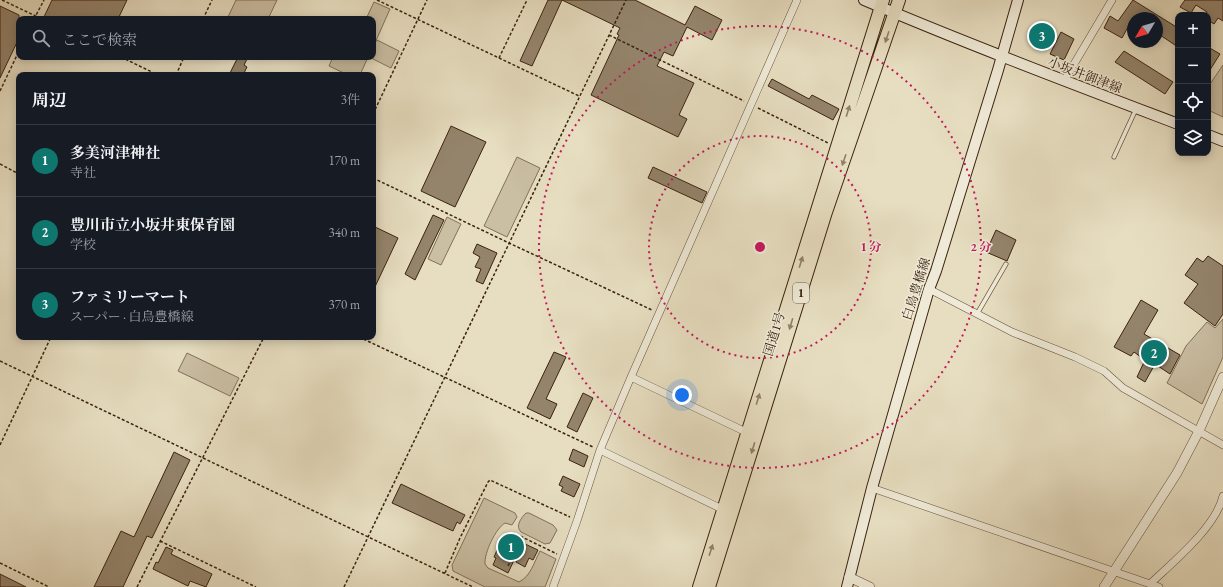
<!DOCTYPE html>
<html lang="ja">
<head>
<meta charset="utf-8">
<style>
  :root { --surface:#171b24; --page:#20242c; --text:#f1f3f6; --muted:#9ea1a6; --line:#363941; --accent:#0f766e }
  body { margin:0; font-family:"EB Garamond","Noto Serif JP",serif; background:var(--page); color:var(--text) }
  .controls { position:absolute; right:12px; top:12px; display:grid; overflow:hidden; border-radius:8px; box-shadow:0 2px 10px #0003 }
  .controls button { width:36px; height:36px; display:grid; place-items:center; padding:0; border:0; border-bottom:1px solid var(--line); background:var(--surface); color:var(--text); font:20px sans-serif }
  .compass { position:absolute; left:1127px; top:12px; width:36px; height:36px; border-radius:50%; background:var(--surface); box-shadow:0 2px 10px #0003; rotate:232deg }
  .you { position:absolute; left:682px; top:395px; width:14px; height:14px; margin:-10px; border:3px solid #fff; border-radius:50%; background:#1a73e8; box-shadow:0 0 0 6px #1a73e833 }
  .badge { display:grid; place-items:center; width:26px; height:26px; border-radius:50%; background:var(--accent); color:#fff; font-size:13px; font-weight:700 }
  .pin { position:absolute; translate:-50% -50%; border:2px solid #fff; box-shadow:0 1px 4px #0006 }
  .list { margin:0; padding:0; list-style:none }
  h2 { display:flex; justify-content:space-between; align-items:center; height:52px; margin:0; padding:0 16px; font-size:17px }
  h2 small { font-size:13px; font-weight:400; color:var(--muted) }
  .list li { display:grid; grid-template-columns:26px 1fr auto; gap:12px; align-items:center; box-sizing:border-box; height:72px; padding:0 16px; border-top:1px solid var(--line) }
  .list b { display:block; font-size:15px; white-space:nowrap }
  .list p { margin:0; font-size:13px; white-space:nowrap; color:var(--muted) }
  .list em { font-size:13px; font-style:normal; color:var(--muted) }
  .icon { flex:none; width:22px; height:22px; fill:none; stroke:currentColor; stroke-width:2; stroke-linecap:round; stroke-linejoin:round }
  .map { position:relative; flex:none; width:1223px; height:587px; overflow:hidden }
  .search { position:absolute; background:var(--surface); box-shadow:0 2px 10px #0003; left:16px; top:16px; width:360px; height:44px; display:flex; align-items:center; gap:10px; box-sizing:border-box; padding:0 14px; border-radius:8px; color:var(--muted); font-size:15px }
  .panel { position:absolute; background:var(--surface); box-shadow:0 2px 10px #0003; left:16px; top:72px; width:360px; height:268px; border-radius:8px }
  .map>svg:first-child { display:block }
  .green { fill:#cabea3; stroke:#827059 }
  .building { fill:#94846c; stroke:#3b230f }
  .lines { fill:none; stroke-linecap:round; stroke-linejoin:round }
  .service-casing { stroke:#66523c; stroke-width:5 }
  .minor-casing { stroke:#66523c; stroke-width:8 }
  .tertiary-casing { stroke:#66523c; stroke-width:10 }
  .secondary-casing { stroke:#3b230f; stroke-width:12 }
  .trunk-casing { stroke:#3b230f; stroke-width:14 }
  .path { stroke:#3b230f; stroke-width:1.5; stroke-dasharray:3 2; stroke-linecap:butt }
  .service { stroke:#efead7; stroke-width:3.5 }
  .minor { stroke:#efead7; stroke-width:7 }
  .tertiary { stroke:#efead7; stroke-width:9 }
  .secondary { stroke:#efead7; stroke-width:10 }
  .trunk { stroke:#e7dec1; stroke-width:12 }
  .oneway { fill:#918068 }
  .ring { fill:none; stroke:#c2185b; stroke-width:2; stroke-dasharray:2 4 }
  .labels { text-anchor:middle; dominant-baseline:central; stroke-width:3; stroke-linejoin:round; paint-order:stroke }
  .shield { fill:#efead7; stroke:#715f4b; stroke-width:1 }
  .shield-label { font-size:12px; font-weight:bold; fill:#3b230f }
  .street-label { font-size:13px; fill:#3b230f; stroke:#efead7 }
  .centre { fill:#c2185b; stroke:#efead7; stroke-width:2 }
  .ring-label { font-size:12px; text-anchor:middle; font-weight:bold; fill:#c2185b; stroke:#efead7; stroke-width:3; stroke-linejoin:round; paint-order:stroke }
</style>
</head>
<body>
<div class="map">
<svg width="1223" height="587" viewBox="0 0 1223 587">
  <rect width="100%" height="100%" fill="#e7dec1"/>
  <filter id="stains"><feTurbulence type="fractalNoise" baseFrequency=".005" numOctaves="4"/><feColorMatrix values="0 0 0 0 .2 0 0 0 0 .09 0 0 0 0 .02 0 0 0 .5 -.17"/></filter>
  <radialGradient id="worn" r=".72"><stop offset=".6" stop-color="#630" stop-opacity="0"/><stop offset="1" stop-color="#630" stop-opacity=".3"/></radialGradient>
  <path class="green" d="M236 0H277L268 19H231L228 17Z
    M374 2 390 9 374 45 377 40 399 51 391 68 369 57H373V19H366Z
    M333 57H368L360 75H348L329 66Z
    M1223 65V117L1208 110V87Z
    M517 157 540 168 507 237 484 226Z
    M447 217 461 224 441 265 428 259Z
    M1223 319V357L1202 404 1167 383 1186 346 1207 322 1215 328Z
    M187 353 239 378 230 396 178 371Z
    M484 498 515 513 517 517 512 525 505 523C496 528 484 553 485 564L488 568 519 582C531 576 534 562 540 551L556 559 545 587H485L453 571 452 565Z
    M526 513H529L553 525 557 530 550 543 545 544 521 532C515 526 521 518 526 513Z"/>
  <path class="building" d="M52 0H127L118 19H43Z
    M548 0H635L685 25 695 6 722 20 712 40 687 27 673 56 664 52 657 66 694 83 679 115 687 119 678 137 591 95 619 35 617 34 620 28 585 11 562 0 532 66 520 61Z
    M1133 0 1178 28V47L1157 33V18H1133L1122 38 1104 28 1110 16 1118 21Z
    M1185 0H1223V21L1218 18 1214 24 1208 20V15H1206L1207 12 1196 5 1191 13 1180 7Z
    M0 6 19 15V38L0 78Z
    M1061 32 1074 39 1064 60 1050 54Z
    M1208 47 1220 54 1208 73Z
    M1124 51 1173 82 1165 94 1115 62Z
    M238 57H248L244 65 247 67 243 75H229Z
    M772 79 809 99 812 95 839 109 833 120 768 86Z
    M451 126 486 142 455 207 421 191Z
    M653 167 707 192 702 203 648 178Z
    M433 215 444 220 415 280 405 274Z
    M373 226 398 238 373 291Z
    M996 230 1016 240 1007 261 986 252Z
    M477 244 497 253 483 284 476 281 481 269 475 267 480 257 473 253Z
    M1208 256 1223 266V314L1215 326 1184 303 1198 284 1185 275 1197 258 1203 262Z
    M1141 300 1158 310 1144 334 1180 355 1170 374 1155 364 1145 382 1137 377 1145 360 1134 352 1131 356 1114 347Z
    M554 352 566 357 546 399 557 404 550 419 527 408Z
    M583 393 593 398 577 432 567 427Z
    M573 449 588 456 584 467 569 460Z
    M174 452 190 460 152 538 147 536 123 587H94L121 531 134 537Z
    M563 476 580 484 574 497 561 491 563 487 559 485Z
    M401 484 465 515 460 524 457 522 453 531 392 503Z
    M525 544 538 550 533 560 529 558 525 567 516 562Z
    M166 547 173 550 171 554 212 574 206 587 190 581 188 586 153 569 156 562 158 563Z
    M498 548 516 556 508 573 493 565 496 558 494 557Z
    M0 574 26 587H0Z"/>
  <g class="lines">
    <g class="service-casing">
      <path id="service" d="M1114 157 1136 109
        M977 314 1006 264"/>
    </g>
    <g class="minor-casing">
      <path id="minor" d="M1064 81 1112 0
        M929 289 1012 332 1075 357 1104 371 1123 388 1223 445
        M631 377 748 433
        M600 450 724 510
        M872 488 1159 587
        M1150 584C1173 562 1216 527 1223 496
        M553 587 577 521 600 450 631 377 797 0"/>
    </g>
    <g class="tertiary-casing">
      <path id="tertiary" d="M849 577 870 587
        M1104 587 1177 473 1199 431 1223 377"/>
    </g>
    <g class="secondary-casing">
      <path id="secondary" d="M864 0C967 44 1073 84 1178 124
        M1208 135 1223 141
        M847 587 872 488 929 289 936 271 998 70 1018 0"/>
    </g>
    <g class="trunk-casing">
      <path id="trunk" d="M699 587 883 0
        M709 587 826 212 899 0"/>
    </g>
    <path class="path" d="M2 0 42 19
      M377 0 579 96
      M34 19 44 0
      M203 19 212 0
      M609 35 744 101
      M121 57 158 75
      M499 58 527 0
      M176 75 184 57
      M0 91 19 51
      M758 108 828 143
      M373 114 427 0
      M0 164 19 174
      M373 178 509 243 652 310
      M359 337 593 447
      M0 361 473 587
      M0 445 51 337
      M160 541 256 587
      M508 545 520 551
      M506 549 514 533 557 554
      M0 563 49 587
      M508 566 517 549
      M445 573 460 538 488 482 490 480 570 517
      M137 587 264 337
      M344 587 626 0"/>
    <use href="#service" class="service"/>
    <use href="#minor" class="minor"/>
    <use href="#tertiary" class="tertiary"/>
    <use href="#secondary" class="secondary"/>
    <use href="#trunk" class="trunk"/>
  </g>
  <defs><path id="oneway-solid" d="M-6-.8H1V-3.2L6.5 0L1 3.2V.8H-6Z"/></defs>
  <g class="oneway">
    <use href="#oneway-solid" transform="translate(887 37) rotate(109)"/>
    <use href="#oneway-solid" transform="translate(848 111) rotate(-73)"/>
    <use href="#oneway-solid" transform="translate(844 160) rotate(109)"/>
    <use href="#oneway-solid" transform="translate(801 262) rotate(-73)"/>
    <use href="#oneway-solid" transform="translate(791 324) rotate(107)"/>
    <use href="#oneway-solid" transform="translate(758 399) rotate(-73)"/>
    <use href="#oneway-solid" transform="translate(753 448) rotate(107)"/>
    <use href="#oneway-solid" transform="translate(711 550) rotate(-72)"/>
  </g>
  <g class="ring">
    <circle cx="760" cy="247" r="111"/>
    <circle cx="760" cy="247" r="221"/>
  </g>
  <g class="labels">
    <rect class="shield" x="793" y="283" width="16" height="20" rx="3"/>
    <g class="shield-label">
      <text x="801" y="293">1</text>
    </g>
    <g class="street-label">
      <text transform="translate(1085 75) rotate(21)">小坂井御津線</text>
      <text transform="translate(916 289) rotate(-72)">白鳥豊橋線</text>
      <text transform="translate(774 334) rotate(-73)">国道1号</text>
    </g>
  </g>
  <circle cx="760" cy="247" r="6" class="centre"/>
  <g class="ring-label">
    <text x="871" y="251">1 分</text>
    <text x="981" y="251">2 分</text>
  </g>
  <rect width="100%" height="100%" filter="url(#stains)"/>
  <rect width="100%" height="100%" fill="url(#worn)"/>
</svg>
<div class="controls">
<button>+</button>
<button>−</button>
<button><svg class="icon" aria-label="locate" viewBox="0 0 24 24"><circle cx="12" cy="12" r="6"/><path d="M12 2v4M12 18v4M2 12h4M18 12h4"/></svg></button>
<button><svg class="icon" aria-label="layers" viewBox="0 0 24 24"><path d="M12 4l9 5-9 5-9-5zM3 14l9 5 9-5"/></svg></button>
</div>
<svg class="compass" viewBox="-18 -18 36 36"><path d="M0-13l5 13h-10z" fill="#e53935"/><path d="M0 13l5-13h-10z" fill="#9ea1a6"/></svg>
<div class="you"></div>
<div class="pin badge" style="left:511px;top:547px">1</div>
<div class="pin badge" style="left:1154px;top:353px">2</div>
<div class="pin badge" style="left:1042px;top:36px">3</div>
<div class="search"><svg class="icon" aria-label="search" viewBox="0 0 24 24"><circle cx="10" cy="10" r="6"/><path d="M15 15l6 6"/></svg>ここで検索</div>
<section class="panel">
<h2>周辺<small>3件</small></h2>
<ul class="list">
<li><span class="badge">1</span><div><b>多美河津神社</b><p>寺社</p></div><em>170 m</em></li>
<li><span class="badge">2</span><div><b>豊川市立小坂井東保育園</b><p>学校</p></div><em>340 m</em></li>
<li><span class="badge">3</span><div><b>ファミリーマート</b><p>スーパー · 白鳥豊橋線</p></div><em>370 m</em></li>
</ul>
</section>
</div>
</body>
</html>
